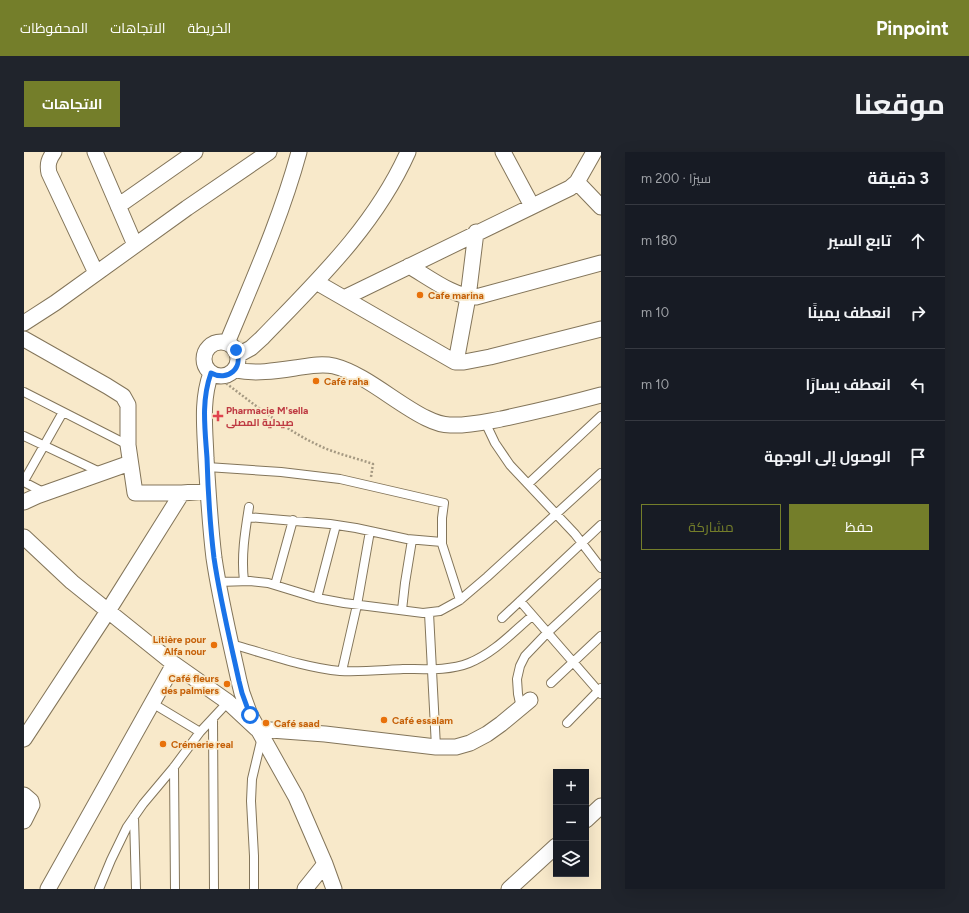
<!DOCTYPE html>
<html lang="ar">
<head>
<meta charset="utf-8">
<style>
  :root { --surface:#171b24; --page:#20242c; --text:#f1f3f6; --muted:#9ea1a6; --line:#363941; --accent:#747e2a }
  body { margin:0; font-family:Figtree,Cairo,sans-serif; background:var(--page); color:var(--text); direction:rtl }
  .controls { position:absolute; right:12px; bottom:12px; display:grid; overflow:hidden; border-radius:0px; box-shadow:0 4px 16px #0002 }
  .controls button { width:36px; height:36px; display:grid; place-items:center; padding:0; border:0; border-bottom:1px solid var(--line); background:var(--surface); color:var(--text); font:20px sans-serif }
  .stop { position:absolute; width:12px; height:12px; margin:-9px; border:3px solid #1a73e8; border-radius:50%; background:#fff }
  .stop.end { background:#1a73e8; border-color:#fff; box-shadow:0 1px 4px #0008 }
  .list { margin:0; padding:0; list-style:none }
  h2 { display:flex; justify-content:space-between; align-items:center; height:52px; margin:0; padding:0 16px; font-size:17px }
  h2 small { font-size:13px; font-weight:400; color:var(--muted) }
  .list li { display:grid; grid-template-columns:26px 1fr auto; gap:12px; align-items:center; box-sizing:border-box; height:72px; padding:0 16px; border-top:1px solid var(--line) }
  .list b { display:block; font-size:15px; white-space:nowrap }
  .list em { font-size:13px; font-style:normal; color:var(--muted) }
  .actions { display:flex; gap:8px; padding:12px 16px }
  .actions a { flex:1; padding:9px 0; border:1px solid var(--accent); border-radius:0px; text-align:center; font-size:14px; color:var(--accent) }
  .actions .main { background:var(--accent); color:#fff }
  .icon { flex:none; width:22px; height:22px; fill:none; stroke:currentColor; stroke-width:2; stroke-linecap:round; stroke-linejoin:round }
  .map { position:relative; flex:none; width:577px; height:737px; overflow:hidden; direction:ltr; border-radius:0px }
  header { display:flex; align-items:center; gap:24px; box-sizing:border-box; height:56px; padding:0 20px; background:var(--accent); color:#fff }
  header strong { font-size:19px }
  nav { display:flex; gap:22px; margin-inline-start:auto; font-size:14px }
  .intro { display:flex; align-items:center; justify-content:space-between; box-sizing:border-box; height:96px; padding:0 24px }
  h1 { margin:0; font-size:28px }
  .button { padding:10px 18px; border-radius:0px; background:var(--accent); color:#fff; font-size:14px; font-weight:700 }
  main { display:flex; gap:24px; padding:0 24px }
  aside { flex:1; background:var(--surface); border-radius:0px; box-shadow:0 4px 16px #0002 }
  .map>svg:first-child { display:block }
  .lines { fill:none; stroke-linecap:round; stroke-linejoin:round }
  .lane-casing { stroke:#83755a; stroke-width:10 }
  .street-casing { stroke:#83755a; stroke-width:17 }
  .path { stroke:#a59982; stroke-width:2.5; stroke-dasharray:2 2; stroke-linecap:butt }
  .lane { stroke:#fff; stroke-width:8 }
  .street { stroke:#fff; stroke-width:15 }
  .route { stroke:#1a73e8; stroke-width:5 }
  .food-dot { fill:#e8710a; stroke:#f8e9ca; stroke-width:1.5 }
  .health-dot { fill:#e0444e; stroke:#f8e9ca; stroke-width:1.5 }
  .labels { text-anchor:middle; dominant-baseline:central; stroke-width:3.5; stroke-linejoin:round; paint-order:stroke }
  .food-label { font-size:10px; font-weight:bold; fill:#c56008; stroke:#f8e9ca; text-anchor:start }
  .health-label { font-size:10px; font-weight:bold; fill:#be3a42; stroke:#f8e9ca; text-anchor:start }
</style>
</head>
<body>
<header>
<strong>Pinpoint</strong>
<nav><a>الخريطة</a><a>الاتجاهات</a><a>المحفوظات</a></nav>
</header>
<div class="intro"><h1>موقعنا</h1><a class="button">الاتجاهات</a></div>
<main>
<aside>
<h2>3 دقيقة<small>سيرًا · 200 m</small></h2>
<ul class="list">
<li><svg class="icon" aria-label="ahead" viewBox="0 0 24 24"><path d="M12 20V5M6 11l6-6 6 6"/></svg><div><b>تابع السير</b></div><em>180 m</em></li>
<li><svg class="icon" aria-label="right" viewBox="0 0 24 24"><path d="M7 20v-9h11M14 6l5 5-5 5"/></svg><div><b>انعطف يمينًا</b></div><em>10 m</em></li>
<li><svg class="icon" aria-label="left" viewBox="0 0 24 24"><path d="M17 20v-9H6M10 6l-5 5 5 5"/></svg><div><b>انعطف يسارًا</b></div><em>10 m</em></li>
<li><svg class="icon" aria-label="arrive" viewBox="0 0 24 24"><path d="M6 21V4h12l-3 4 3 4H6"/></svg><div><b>الوصول إلى الوجهة</b></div></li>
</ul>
<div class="actions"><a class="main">حفظ</a><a>مشاركة</a></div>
</aside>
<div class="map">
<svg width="577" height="737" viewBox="0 0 577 737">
  <rect width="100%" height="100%" fill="#f8e9ca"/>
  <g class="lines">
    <g class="lane-casing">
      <path id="lane" d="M0 240 104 293
        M461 270 471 291 486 313 551 382 577 416
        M0 284 76 320
        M183 315 257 320 316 327 420 351 418 366V392L436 448
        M0 329 39 260
        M0 330 21 341
        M504 332 577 264
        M224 365 306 372 332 376 383 387 418 390
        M220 429C217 404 221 380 225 355
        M194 430 226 429 244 431 293 446 320 451 399 461 416 459 436 448 463 425 577 321
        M251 433 269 368
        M293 446 312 373
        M496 449 577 542
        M378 458 381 431 388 388
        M405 461 412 595
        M478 466 577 373
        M207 492C240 501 281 516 316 519 337 520 358 518 379 517 401 517 425 519 445 511 470 501 489 480 508 464
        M318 519 333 453 346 379
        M527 531 577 484
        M497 556 494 542 493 527 496 514 501 504 523 481 577 431
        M189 567 190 737
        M543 571 577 536
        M176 580 204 550
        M150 615 151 737
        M110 665 112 737
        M75 737 87 708 103 675 119 652 150 615 176 580 128 551
        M230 737V704L227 649 228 627 238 585"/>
    </g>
    <g class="street-casing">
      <path id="street" d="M30 0C25 7 23 12 25 21L72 121
        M71 0 111 93
        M479 0 508 54
        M553 30 577 55
        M94 54 171 0
        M385 114C403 124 431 146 452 145L577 111
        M292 130 431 210H440L466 205 577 177
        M320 146 546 36 553 30 570 0
        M0 171 31 151 163 56 245 0
        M0 187 83 234 99 244 104 253V293L111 341H158
        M180 207a17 17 0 1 1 34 0a17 17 0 1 1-34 0Z
        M203 191C229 128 257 66 275 0
        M214 203 227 196 238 186C293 129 351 74 384 0
        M432 210 444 145 452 80
        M211 218C231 222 251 219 271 216 284 214 297 211 310 214 341 222 373 252 402 266 410 270 417 273 426 273 443 274 460 270 477 267 510 260 544 252 577 243
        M187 221C177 249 181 276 182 306 184 339 186 373 190 406 196 447 206 488 215 529L218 541 226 563 272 645 301 712 310 737
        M0 350 13 344 106 311
        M0 385 48 430 150 512 204 550 233 577 301 582 412 595H432L446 591 463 582 477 572 506 548
        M0 587 84 459 158 341 184 339
        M0 643 7 649 8 653 0 669
        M562 668 577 654
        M24 737 150 512
        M281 737 301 712
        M485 737 532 694"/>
    </g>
    <path class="path" d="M199 229C230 252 261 278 296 294 313 302 332 306 349 312L347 325"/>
    <use href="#lane" class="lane"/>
    <use href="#street" class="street"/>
  </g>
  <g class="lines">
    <path class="route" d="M212 198C220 216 204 230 187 221 177 249 181 277 183 306 184 339 186 373 190 406 196 447 206 488 215 529L218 541 226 563"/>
  </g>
  <g class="food-dot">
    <circle cx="396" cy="143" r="4"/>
    <circle cx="292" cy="229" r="4"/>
    <circle cx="190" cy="493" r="4"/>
    <circle cx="203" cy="532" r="4"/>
    <circle cx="360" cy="568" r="4"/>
    <circle cx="242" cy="571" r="4"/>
    <circle cx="139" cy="592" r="4"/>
  </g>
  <path class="health-dot" d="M192 258h4v4h4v4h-4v4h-4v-4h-4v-4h4z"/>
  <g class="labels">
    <g class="food-label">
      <text x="404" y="143">Cafe marina</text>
      <text x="300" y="229">Café raha</text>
      <text x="182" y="487" text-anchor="end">Litière pour<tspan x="182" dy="12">Alfa nour</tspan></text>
      <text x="195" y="526" text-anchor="end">Café fleurs<tspan x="195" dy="12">des palmiers</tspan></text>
      <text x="368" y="568">Café essalam</text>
      <text x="250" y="571">Café saad</text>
      <text x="147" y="592">Crémerie real</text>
    </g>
    <g class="health-label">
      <text x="202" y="258">Pharmacie M'sella<tspan x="202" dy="12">صيدلية المصلى</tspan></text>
    </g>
  </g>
</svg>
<div class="controls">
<button>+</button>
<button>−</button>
<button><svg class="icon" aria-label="layers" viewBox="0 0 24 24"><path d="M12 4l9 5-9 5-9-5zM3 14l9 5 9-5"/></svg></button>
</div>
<div class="stop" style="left:226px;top:563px"></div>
<div class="stop end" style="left:212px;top:198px"></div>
</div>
</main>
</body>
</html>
